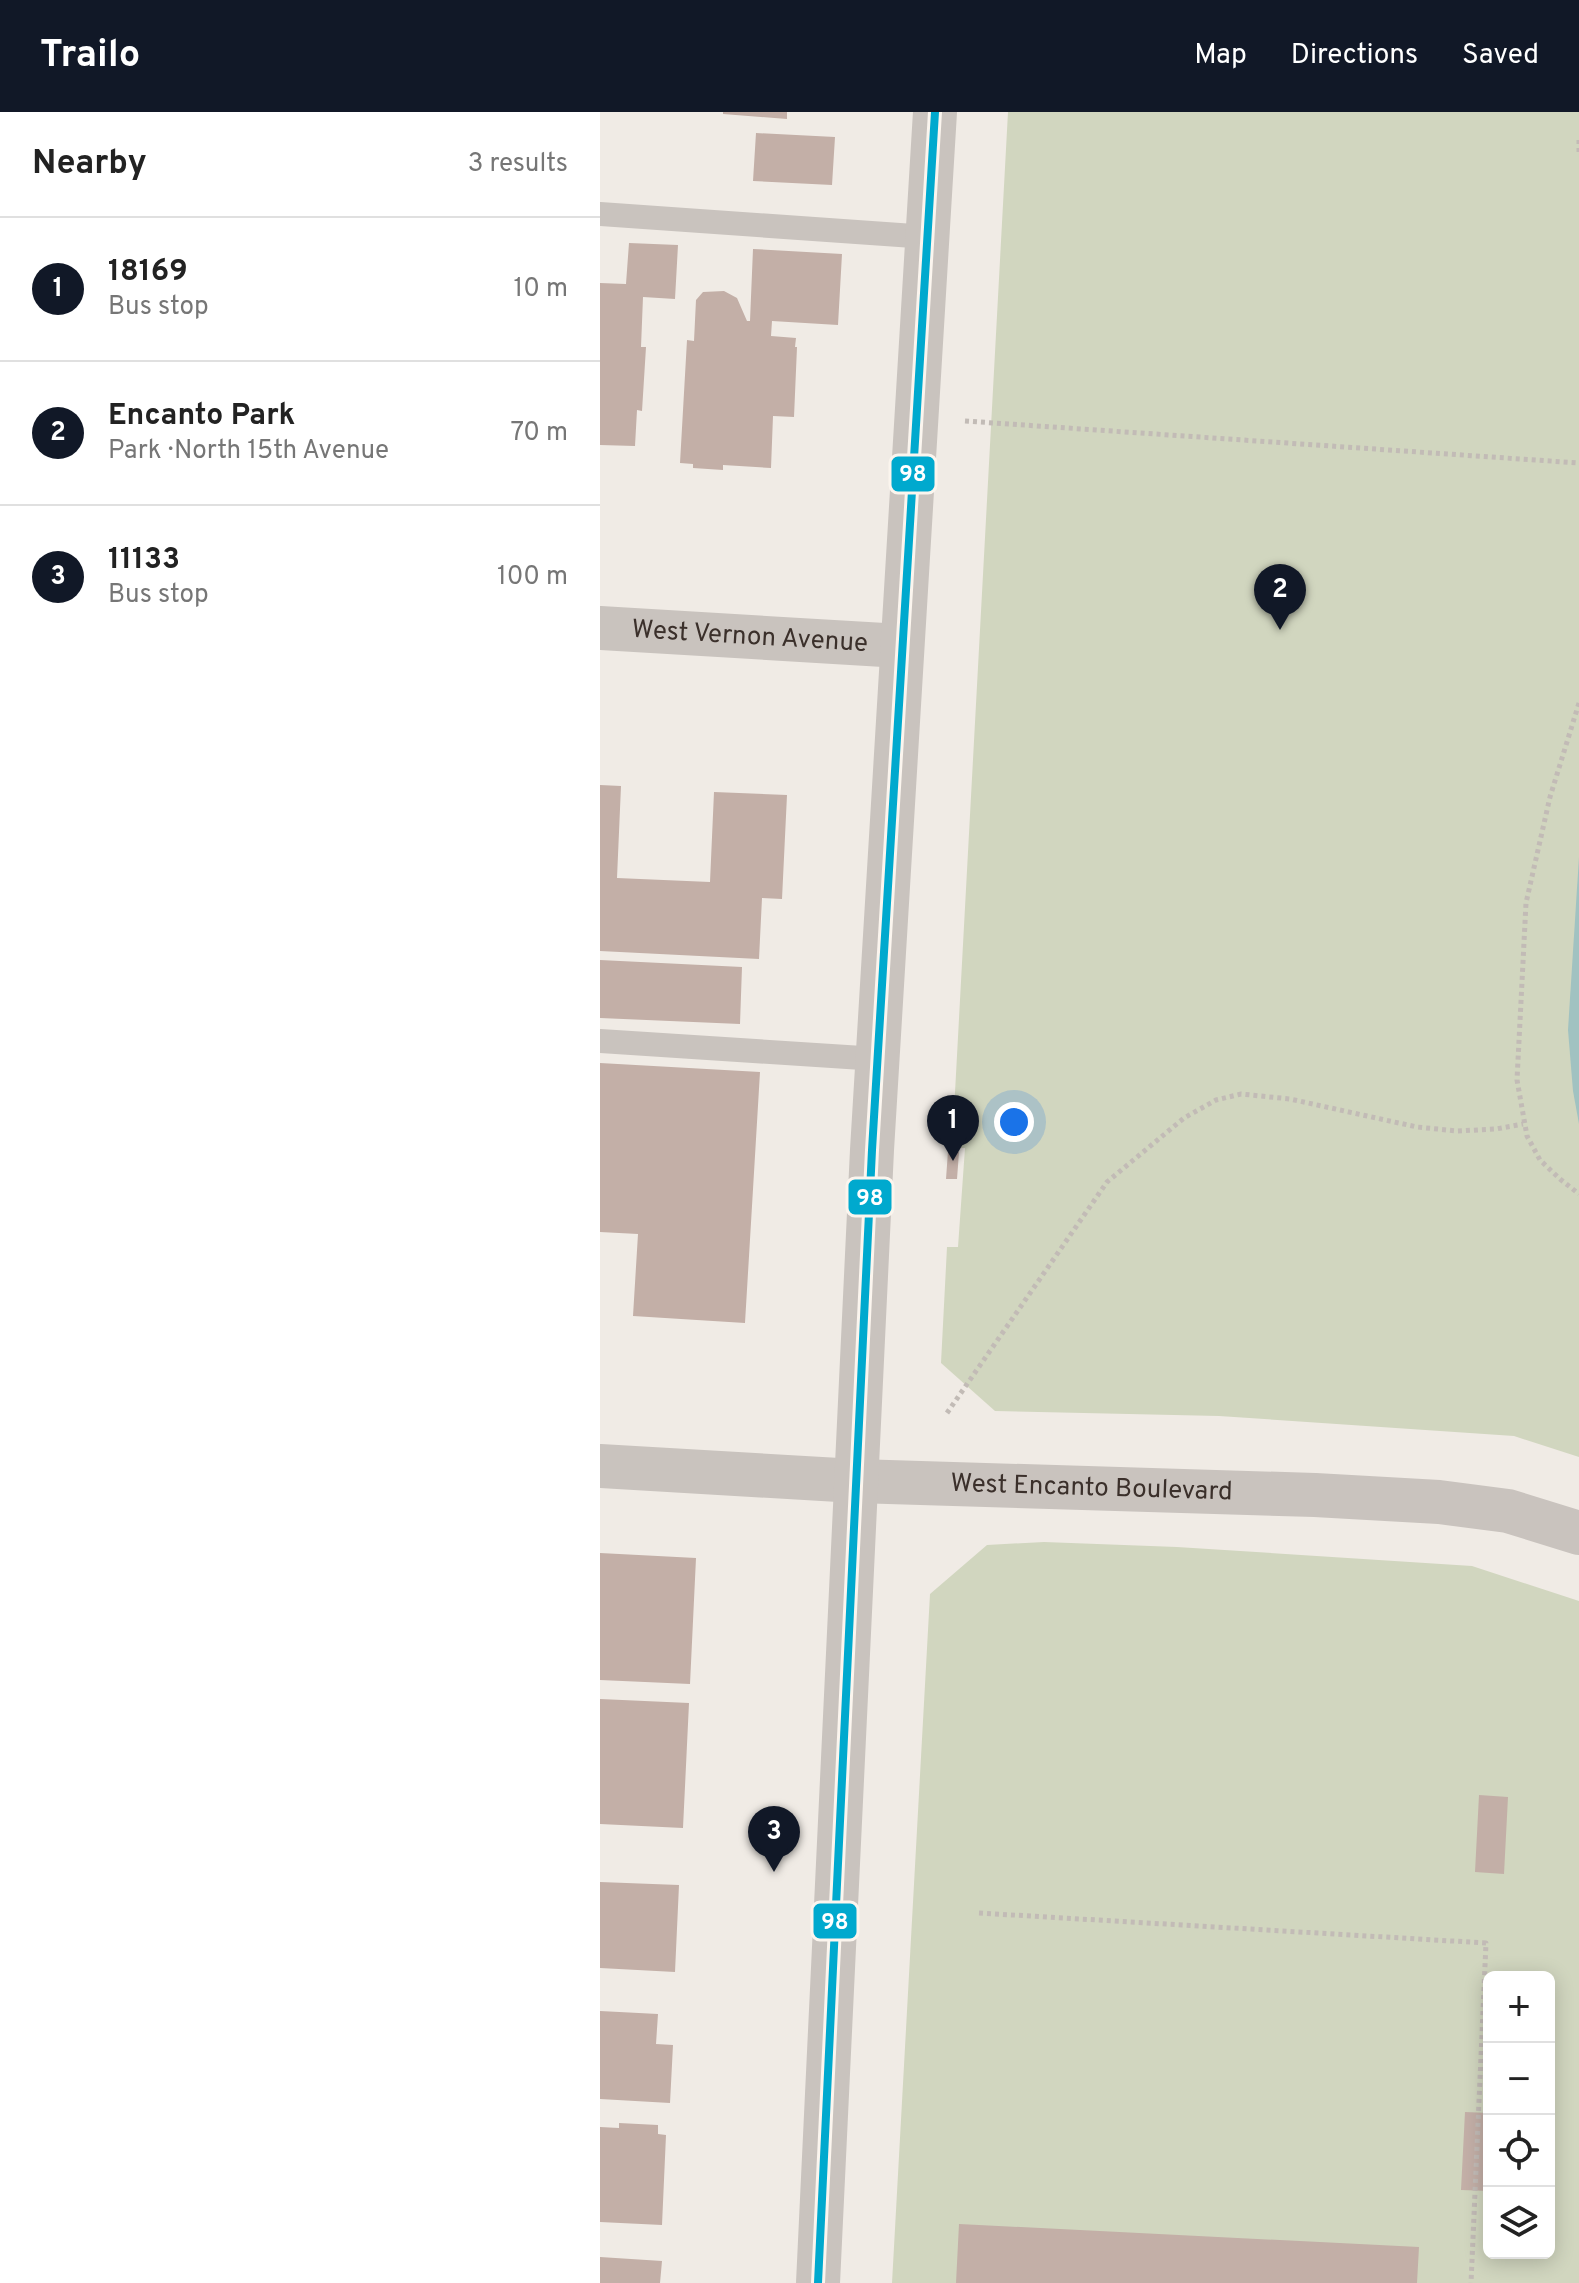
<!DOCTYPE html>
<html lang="en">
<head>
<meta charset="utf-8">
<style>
	:root { --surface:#fff; --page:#f2f2f2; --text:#222; --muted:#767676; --line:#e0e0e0; --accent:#111827 }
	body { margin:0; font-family:Overpass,sans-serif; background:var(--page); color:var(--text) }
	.controls { position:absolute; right:24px; bottom:24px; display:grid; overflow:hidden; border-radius:12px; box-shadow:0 4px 20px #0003 }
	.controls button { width:72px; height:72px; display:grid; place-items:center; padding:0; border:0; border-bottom:2px solid var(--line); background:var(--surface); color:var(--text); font:40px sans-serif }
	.you { position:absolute; left:414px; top:1010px; width:28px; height:28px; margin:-20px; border:6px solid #fff; border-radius:50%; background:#1a73e8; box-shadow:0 0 0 12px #1a73e833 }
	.badge { display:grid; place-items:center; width:52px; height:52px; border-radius:50%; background:var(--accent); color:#fff; font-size:26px; font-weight:700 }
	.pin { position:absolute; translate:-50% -66px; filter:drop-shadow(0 2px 4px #0008) }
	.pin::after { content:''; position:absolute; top:42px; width:28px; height:24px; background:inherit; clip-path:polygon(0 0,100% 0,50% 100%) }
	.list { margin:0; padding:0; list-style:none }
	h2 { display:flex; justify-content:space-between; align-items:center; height:104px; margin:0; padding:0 32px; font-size:34px }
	h2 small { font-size:26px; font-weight:400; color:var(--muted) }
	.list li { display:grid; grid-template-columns:52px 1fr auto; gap:24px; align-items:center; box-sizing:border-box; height:144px; padding:0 32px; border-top:2px solid var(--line) }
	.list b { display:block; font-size:30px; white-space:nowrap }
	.list p { margin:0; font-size:26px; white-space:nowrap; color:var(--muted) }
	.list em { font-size:26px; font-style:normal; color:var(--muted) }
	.icon { flex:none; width:44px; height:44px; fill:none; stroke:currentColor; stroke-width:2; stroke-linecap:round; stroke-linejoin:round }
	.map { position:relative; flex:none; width:979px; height:2171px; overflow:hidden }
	header { display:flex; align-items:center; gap:48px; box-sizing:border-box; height:112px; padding:0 40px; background:var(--accent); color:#fff }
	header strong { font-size:38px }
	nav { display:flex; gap:44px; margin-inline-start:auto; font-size:28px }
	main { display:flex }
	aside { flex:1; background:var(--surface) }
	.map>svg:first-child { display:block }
	.green { fill:#d1d6bf; fill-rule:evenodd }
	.water { fill:#a1c2c1 }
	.building { fill:#c3afa7 }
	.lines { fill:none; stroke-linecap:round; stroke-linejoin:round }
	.path { stroke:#c2bbb6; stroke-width:5; stroke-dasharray:4 4; stroke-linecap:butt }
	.service { stroke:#c9c3be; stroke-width:24 }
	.minor { stroke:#c9c3be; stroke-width:44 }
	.tertiary { stroke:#c9c3be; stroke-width:44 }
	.bus-1-casing { stroke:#fbf5ee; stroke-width:14 }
	.bus-1 { stroke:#00a9ce; stroke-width:8 }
	.labels { text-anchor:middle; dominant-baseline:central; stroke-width:8; stroke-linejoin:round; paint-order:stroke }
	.street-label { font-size:26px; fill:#3b302b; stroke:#fbf5ee }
	.line-badge { stroke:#fbf5ee; stroke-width:3 }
	.badge-label { font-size:22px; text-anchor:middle; font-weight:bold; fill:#fff }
</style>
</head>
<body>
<header>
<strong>Trailo</strong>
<nav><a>Map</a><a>Directions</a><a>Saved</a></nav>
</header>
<main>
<aside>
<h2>Nearby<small>3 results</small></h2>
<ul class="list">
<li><span class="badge">1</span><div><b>18169</b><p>Bus stop</p></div><em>10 m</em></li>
<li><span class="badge">2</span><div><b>Encanto Park</b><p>Park · North 15th Avenue</p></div><em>70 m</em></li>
<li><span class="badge">3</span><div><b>11133</b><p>Bus stop</p></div><em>100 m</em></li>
</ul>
</aside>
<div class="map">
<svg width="979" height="2171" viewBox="0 0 979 2171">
	<rect width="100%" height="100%" fill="#f0ebe5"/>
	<path class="green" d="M408 0H979V1345L914 1324 619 1304 395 1299 341 1251 347 1135H358L365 1036H352Z
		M444 1430 577 1435 872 1454 979 1489V2171H292L330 1482 387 1433ZM889 1865H949V2141H889Z"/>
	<path class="water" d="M979 745V1012L973 979 968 918Z"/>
	<path class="building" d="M123 0H187V7L123 2Z
		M156 21 235 25 232 73 153 69Z
		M29 131 78 133 75 187 43 185 41 235H46L42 299 37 298 35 334 0 333V171L26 172Z
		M153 137 242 142 238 213 172 209 171 224 196 226 195 235H197L194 305 173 304 171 356 123 353V358L93 356V352L80 351 87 228 94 229 96 188 103 180 124 179 137 186 147 209H150Z
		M0 673 21 674 17 766 110 770 114 680 187 683 182 787 162 786 159 847 0 839Z
		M0 848 142 855 140 912 0 906Z
		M0 951 160 960 145 1211 33 1204 38 1122 0 1120Z
		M348 1039 359 1040 357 1067H346Z
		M0 1441 96 1446 90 1572 0 1568Z
		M0 1587 89 1591 83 1716 0 1712Z
		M879 1683 908 1685 904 1762 875 1760Z
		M0 1770 79 1773 75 1860 0 1856Z
		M0 1899 58 1902 56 1932 73 1933 70 1991 0 1987Z
		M865 2000 889 2001V2079L861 2078Z
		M19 2011 58 2013V2022L66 2023 62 2113 0 2110V2015L19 2016Z
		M359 2112 819 2135 817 2171H356Z
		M0 2145 62 2149 60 2171H0Z"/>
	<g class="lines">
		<path class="path" d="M979 28V41
			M365 309 979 351
			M979 591 950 685 926 791 917 968 927 1024 940 1048 960 1067 979 1082
			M347 1301 507 1070 584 1006 616 988 641 982 690 987 817 1015 857 1019 896 1017 923 1012
			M379 1801 886 1831 871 2171"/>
		<path class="service" d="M0 102 328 125
			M0 929 278 947"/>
		<path class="minor" id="s1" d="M0 516 301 534"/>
		<g class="tertiary">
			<path id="s2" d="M0 1354 256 1369 715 1383 839 1390 908 1399 979 1421"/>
			<path d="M218 2171 272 1038 335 0"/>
		</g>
		<g class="bus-1-casing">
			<path id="bus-1" d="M218 2171 272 1038 335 0"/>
		</g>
		<use href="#bus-1" class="bus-1"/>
	</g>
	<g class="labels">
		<g class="street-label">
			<text stroke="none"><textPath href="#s1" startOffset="150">West Vernon Avenue</textPath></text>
			<text stroke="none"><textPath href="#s2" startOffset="492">West Encanto Boulevard</textPath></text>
		</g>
	</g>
	<g class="line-badge">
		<rect x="290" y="343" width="46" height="38" rx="8" fill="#00a9ce"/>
		<rect x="247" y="1066" width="46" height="38" rx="8" fill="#00a9ce"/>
		<rect x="212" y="1790" width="46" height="38" rx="8" fill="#00a9ce"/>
	</g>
	<g class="badge-label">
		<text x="313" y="369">98</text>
		<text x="270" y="1093">98</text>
		<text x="235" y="1817">98</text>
	</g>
</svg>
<div class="controls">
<button>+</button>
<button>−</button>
<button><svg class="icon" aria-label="locate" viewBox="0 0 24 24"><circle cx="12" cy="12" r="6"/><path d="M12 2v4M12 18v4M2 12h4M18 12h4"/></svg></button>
<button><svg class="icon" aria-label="layers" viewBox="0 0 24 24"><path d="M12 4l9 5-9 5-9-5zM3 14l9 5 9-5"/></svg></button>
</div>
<div class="you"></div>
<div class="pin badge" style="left:353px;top:1049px">1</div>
<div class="pin badge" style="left:680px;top:518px">2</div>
<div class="pin badge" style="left:174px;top:1760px">3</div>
</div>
</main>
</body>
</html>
